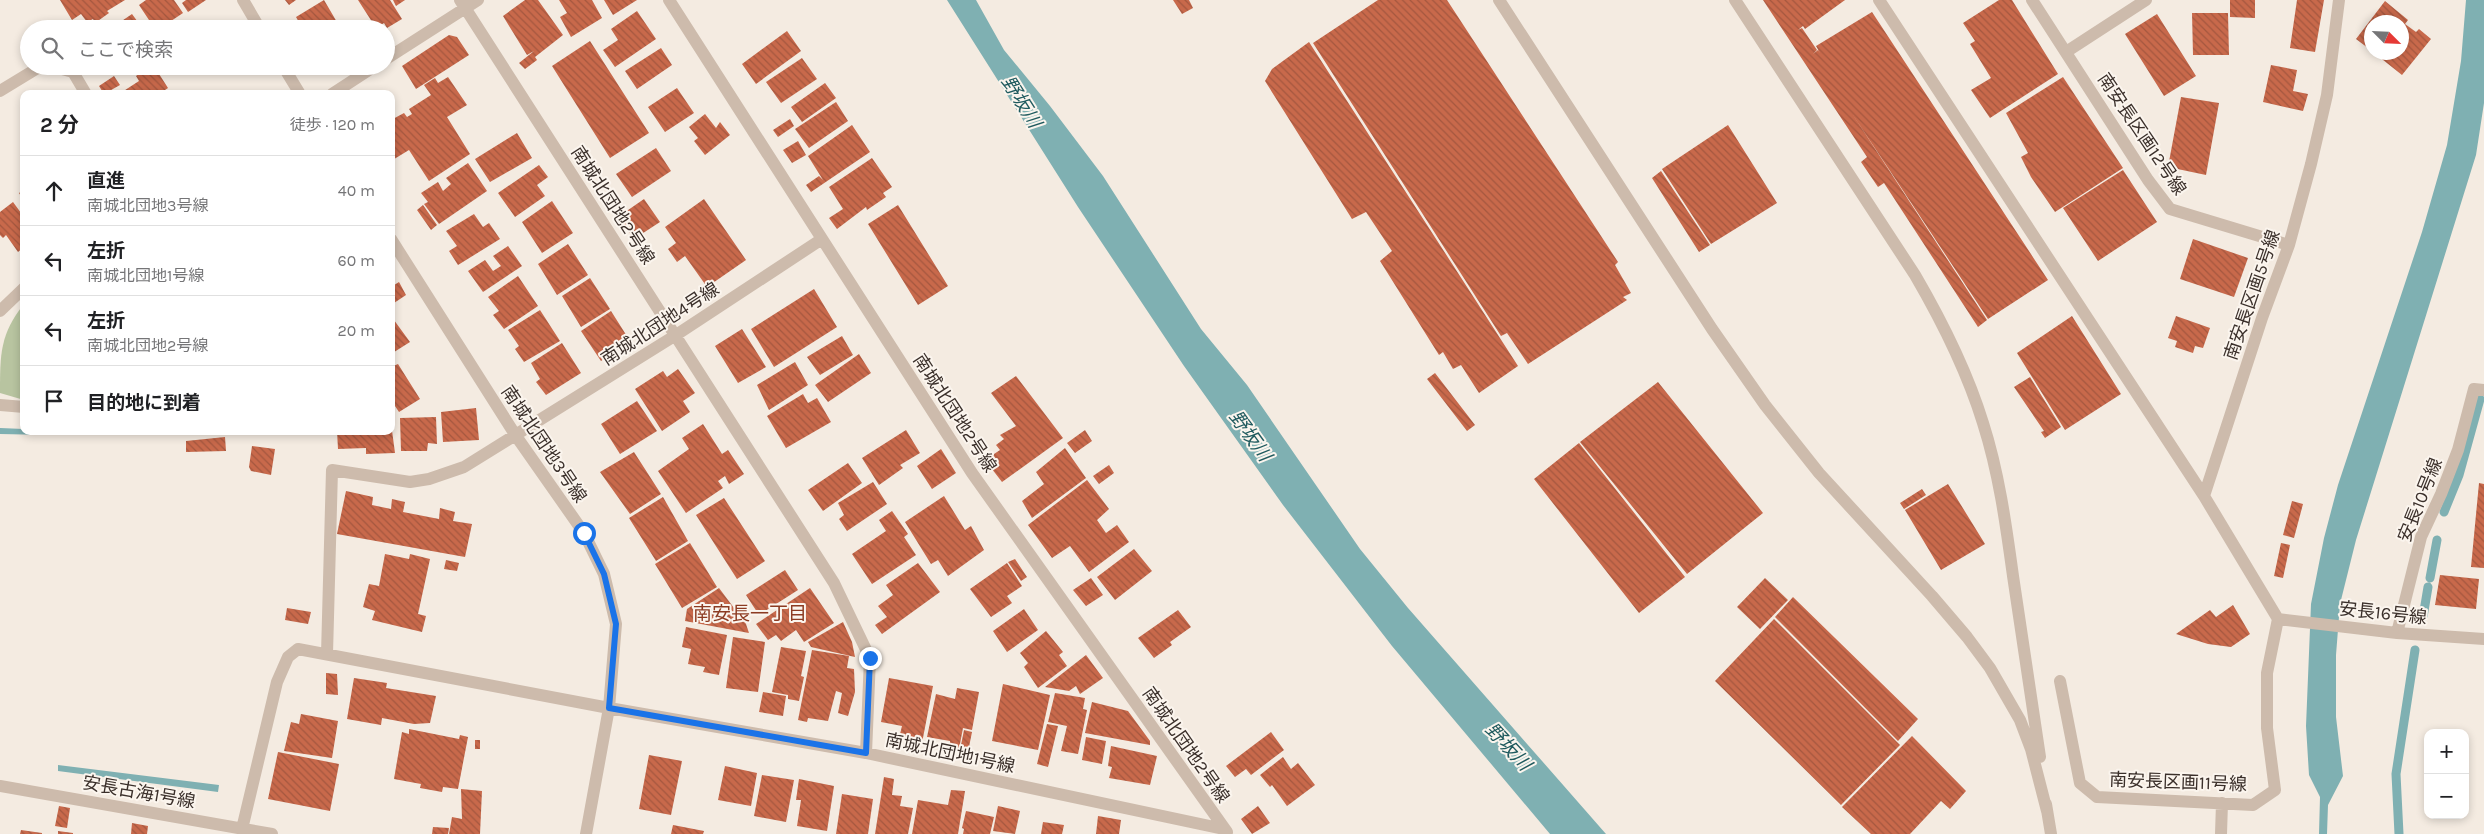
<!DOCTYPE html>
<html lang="ja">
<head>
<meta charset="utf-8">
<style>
	:root { --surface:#fff; --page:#f2f2f2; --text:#202124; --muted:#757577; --line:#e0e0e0 }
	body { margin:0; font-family:Karla,"Noto Sans JP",sans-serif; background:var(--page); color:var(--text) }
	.controls { position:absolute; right:15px; bottom:15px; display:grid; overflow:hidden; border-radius:10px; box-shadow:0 2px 8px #0003 }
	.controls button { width:45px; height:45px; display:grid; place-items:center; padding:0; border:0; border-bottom:1px solid var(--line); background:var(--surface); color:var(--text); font:25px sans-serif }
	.compass { position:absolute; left:2364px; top:15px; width:45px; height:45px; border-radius:50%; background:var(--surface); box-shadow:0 2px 8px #0003; rotate:114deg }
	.stop { position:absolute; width:15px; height:15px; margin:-11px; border:4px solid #1a73e8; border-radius:50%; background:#fff }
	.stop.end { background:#1a73e8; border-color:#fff; box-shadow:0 1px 5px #0008 }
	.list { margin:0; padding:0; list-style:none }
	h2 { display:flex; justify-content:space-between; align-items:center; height:65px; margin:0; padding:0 20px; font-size:21px }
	h2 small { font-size:16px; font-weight:400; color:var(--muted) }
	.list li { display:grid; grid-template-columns:32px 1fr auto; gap:15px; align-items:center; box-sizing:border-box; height:70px; padding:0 20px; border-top:1px solid var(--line) }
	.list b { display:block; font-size:19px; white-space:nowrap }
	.list p { margin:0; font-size:16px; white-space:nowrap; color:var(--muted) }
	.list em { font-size:16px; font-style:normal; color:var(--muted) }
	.icon { flex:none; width:28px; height:28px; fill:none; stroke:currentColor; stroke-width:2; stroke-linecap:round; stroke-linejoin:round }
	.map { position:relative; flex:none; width:2484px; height:834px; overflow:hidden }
	.search { position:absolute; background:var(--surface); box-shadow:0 2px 8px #0003; left:20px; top:20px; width:375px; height:55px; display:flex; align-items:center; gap:12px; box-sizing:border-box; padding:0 18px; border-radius:28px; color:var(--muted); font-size:19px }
	.panel { position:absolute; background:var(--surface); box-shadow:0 2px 8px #0003; left:20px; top:90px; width:375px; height:345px; border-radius:10px }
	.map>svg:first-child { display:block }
	.park { fill:#b8c4a0 }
	.water { fill:#7fb0b2 }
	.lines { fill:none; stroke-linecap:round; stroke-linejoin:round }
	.stream { stroke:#7fb0b2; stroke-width:9 }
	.building { fill:url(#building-back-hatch) }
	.minor { stroke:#cdbbac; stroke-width:12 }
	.route { stroke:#1a73e8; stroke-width:6 }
	.labels { text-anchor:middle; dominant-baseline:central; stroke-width:4; stroke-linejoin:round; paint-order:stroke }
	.street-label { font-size:18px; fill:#3b302b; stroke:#fbf5ee }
	.water-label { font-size:19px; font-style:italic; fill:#1f5a5e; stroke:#fbf5ee }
	.neighbourhood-label { font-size:19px; fill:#8c3b22; stroke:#fbf5ee }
</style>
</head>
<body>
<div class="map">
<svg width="2484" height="834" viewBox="0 0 2484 834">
	<defs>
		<pattern id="building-back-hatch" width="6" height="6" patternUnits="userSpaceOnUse" patternTransform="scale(1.25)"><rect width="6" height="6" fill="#c8694b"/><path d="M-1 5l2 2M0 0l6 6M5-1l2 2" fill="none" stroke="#a4573f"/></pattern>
	</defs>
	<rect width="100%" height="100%" fill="#f4ebe1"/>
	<path class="park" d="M24 304V400L0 393C0 354 0 334 24 304Z"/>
	<path class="water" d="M947 0H976L1004 50 1050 106 1103 176 1201 329 1247 385 1360 549 1408 608 1606 834H1550L1392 646 1283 505 1184 366 1078 207Z
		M2466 0H2484V103L2476 155 2356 540 2340 604 2336 655V717L2343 776 2328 805 2327 834H2319L2320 797 2309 775 2306 726 2311 604 2324 538 2338 485 2422 232 2447 145 2461 61Z
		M0 428 24 429V431H85L48 435 0 434Z
		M58 765 219 785 218 792 58 771Z"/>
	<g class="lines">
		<path class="stream" d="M2444 512 2459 475 2480 399
			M2430 578 2437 540
			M2423 617 2428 587
			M2399 834 2396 774 2415 650"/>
	</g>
	<path class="building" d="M60 0H125L107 11 109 13 95 23 93 19 87 22 81 14 72 20Z
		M146 0H174L183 13 159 29H155L139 5Z
		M186 0H206L188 12 182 3Z
		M285 0H296L289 5Z
		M324 0 341 29H303L296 17Z
		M358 0H390L402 19 387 28 384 23 376 28Z
		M393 0H405L396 6Z
		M525 0H538L563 35 535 57 537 60 525 69 519 63 534 51 527 55 503 16Z
		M559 0H592L602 18 571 37 560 17 567 13Z
		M604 0H637L613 15Z
		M1173 0H1189L1193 8 1182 14Z
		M1378 0H1447L1618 262 1615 265 1631 293 1623 297 1627 300 1528 364 1507 333 1501 336 1313 43Z
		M1763 0H1845L1805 29 1803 26 1798 30 1802 28 1817 50 1813 54 1818 50 1820 53 1816 46 1872 12 2048 280 1988 319 1851 112 1987 320 1978 327 1884 183 1878 187 1861 162 1867 157Z
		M1999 0H2012L2058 74 1990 118 1971 90 1991 78 1970 44 1975 41 1963 23Z
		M2230 0H2255V18L2230 17Z
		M2297 0H2324L2315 52 2290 48Z
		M2385 1 2408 20 2405 24 2416 32 2419 29 2431 39 2402 75 2373 52H2402V22H2372V51L2356 39Z
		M637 11 656 39 615 67 603 50 618 40 611 29Z
		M2192 13H2228L2229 55H2193Z
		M132 14 143 29H110Z
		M2157 14 2196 76 2164 96 2125 34Z
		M787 31 801 51 756 84 742 64Z
		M449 35 457 37 469 55 416 89 402 66Z
		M590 41 649 133 610 158 552 66Z
		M1309 42 1518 366 1479 393 1461 365 1453 369 1443 352 1439 355 1380 261 1392 251 1366 212 1352 219 1265 81 1272 69Z
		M661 48 672 65 637 89 625 71Z
		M802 58 817 79 781 103 766 82Z
		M2271 65 2297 70 2293 91 2308 94 2303 111 2263 102Z
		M149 66H154L168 88 159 94H119L139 81 136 76Z
		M114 76 120 85 104 94 99 86Z
		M448 77 467 105 447 117 470 154 429 181 409 150 391 161V120L404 113 407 117 412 114 409 109 431 95 424 85 435 78 438 83Z
		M2063 77 2123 168 2055 212 2031 177 2021 157 2028 153 2006 113Z
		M825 83 836 98 802 122 791 107Z
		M677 88 694 113 665 132 648 107Z
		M2181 97 2219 103 2206 175 2168 167Z
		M836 102 848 121 809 148 795 129Z
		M705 114 716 128 720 122 730 135 705 155 694 141 698 138 689 127Z
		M790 119 794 126 778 137 773 130Z
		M852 125 870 152 811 192 806 185 819 176 823 180 808 156Z
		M1728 125 1777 203 1711 244 1662 169Z
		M517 133 532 158 490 182 475 159Z
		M798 141 806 155 792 163 783 150Z
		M656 148 671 171 632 197 616 174Z
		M872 158 892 187 883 193 886 197 867 210 866 207 837 229 829 218 843 209 829 187Z
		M468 163 487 191 439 224 424 204 428 202 421 193 438 182 443 191 451 184 446 178Z
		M539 165 548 177 537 185 545 196 515 217 498 193Z
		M2123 170 2157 222 2098 261 2063 208Z
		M1661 171 1710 245 1699 252 1652 178Z
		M24 190V201L19 193Z
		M644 199 660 222 634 239 618 217Z
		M704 199 746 260 707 287 685 256 677 262 668 249 676 243 665 227Z
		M552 201 573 233 542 253 522 222Z
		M13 202 24 217V247L18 252 6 235 3 238 0 235V212Z
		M423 205 437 225 431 230 417 210Z
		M898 205 948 286 918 305 868 224Z
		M474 214 483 227 489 223 500 239 458 265 449 251 457 246 446 231Z
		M2193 239 2248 258 2234 297 2180 279Z
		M568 244 588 275 557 295 538 264Z
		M508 246 522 266 483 292 468 271 485 260 493 271 501 266 493 256Z
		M518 276 538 306 504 329 493 315 499 311 488 297Z
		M590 278 610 309 581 327 562 296Z
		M399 282 406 295 391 305V287Z
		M814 289 837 327 774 367 751 329Z
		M540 310 560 341 524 362 515 349 519 346 508 330Z
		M611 311 630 341 601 361 581 331Z
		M391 316 410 342 391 354Z
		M2072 316 2121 394 2065 430 2017 353Z
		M2176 316 2210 328 2203 348 2195 346 2193 353 2175 347 2177 341 2168 338Z
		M742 329 766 367 738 383 715 346Z
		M842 336 853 355 820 375 807 357Z
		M562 343 581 373 546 395 536 382 540 379 531 363Z
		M859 354 871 373 828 402 815 385Z
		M795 362 808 385 769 410 757 385Z
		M398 364 420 399 399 412 391 400V367Z
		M678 369 695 393 683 401 690 412 662 431 635 389 663 371 667 377Z
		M1435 373 1475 425 1467 431 1427 379Z
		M1016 376 1063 438 1002 482 985 460 1000 450 996 445 1004 439 1000 435 1016 426 991 393Z
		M2030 377 2061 427 2045 438 2041 432 2044 431 2014 387Z
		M1658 382 1763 513 1687 574 1580 442Z
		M803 394 808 403 817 398 831 422 786 448 767 416Z
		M637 401 657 431 620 454 601 424Z
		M476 408 479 440 443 442 441 412Z
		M436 417 437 444 428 443 427 451H401L400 418Z
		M391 423 395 453 366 454V448L338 449 337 431H391Z
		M703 424 722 454 728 450 744 474 729 484 725 476 718 481 723 488 686 513 658 471 689 449 682 438Z
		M906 430 920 453 900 465 903 468 879 485 862 458Z
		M1085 430 1092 441 1075 453 1067 443Z
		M225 437 226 451 186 452V441Z
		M1579 443 1685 577 1639 613 1534 479Z
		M252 446 275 449 271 475 251 471 249 467Z
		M1065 448 1086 478 1032 518 1022 501 1044 484 1036 472Z
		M941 449 956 473 932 489 917 466Z
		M634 452 661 494 630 514 600 472Z
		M848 463 862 483 823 511 808 490Z
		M1109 465 1114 473 1099 484 1093 476Z
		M1087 480 1109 509 1097 520 1106 533 1117 525 1129 542 1089 572 1070 546 1052 558 1028 525Z
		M873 482 887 504 847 531 839 519 844 515 838 503Z
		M2479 483 2484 484V568L2471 567Z
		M1948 484 1985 544 1941 570 1905 510Z
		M1922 489 1926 495 1904 509 1900 503Z
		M346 491 373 497 372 505 391 509 392 499 405 502 403 512 439 519 440 508 455 512 453 521 472 524 465 557 337 534Z
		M944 496 965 530 971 526 984 550 948 576 938 560 931 564 905 522Z
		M663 497 688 541 656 561 629 518Z
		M724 498 765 561 737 579 696 515Z
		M2292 501 2303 504 2294 538 2283 535Z
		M892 511 908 534 904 537 916 555 872 584 852 554 886 531 879 520Z
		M690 543 717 587 682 608 655 564Z
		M2281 543 2290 545 2283 578 2274 576Z
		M1134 549 1152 571 1115 600 1097 577Z
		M385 554 409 559 410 554 430 559 418 614 426 616 422 632 372 620 375 611 363 607 369 584 379 586Z
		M1015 559 1027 577 1021 581 1008 562Z
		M446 560 459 563 457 571 444 569Z
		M918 563 940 592 882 634 875 625 887 617 878 606 893 595 886 585Z
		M1007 563 1022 586 1007 596 1012 603 991 617 970 589Z
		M785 570 798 590 759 615 746 595Z
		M2440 575 2479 579 2476 609 2435 605Z
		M1091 578 1103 595 1086 606 1073 590Z
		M1765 578 1788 600 1760 629 1737 607Z
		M719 588 746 624 749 633 685 621 687 609Z
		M810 588 834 623 804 642 796 630 781 641 776 635 768 640 756 624Z
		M1793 597 1918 719 1898 741 1775 617Z
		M2233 605 2250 634 2231 647 2208 644 2176 634 2210 610 2216 617Z
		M287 608 311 612 308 624 285 620Z
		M1024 609 1038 630 1007 652 993 631Z
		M1178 610 1191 627 1170 642 1172 645 1154 658 1138 638Z
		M1774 619 1900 745 1841 805 1715 681Z
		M843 622 852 642 855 657 811 647 808 642Z
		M686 627 727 635 719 675 703 672 705 667 688 664 691 649 682 647Z
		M1046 631 1063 652 1059 655 1067 666 1038 688 1024 667 1028 663 1020 653Z
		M733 637 765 642 758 692 726 688Z
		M781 647 806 651 801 676 804 677 799 701 788 699V695L772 692Z
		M812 650 849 656 847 668 854 669 855 692 848 716 838 713 842 693 836 691 828 721 808 718 807 722 798 720Z
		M1086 655 1103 678 1080 694 1076 686 1069 691 1045 687Z
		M326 673 337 674 338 695 326 694Z
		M354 678 387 683 386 688 436 696 430 723 414 724 382 718 381 725 347 719Z
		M889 678 933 686 922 743 899 738 902 726 881 722Z
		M1003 684 1050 695 1038 750 992 741Z
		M957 688 979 692 972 730 963 728 959 749 950 747V741L927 737 936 694 955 699Z
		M763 692 786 696 783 716 759 712Z
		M1055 693 1085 698 1083 709 1087 710 1078 754 1061 751 1067 726 1048 722Z
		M1092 702 1128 711 1150 741V745L1085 733Z
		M301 714 338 721 332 758 284 751 291 722 299 724Z
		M1047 724 1058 726 1048 767 1037 764Z
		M409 729 459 739 460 735 468 737 458 789 443 787 442 792 420 788 421 784 394 779 402 732 409 734Z
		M964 730 972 732 968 752 960 750Z
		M1271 732 1284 750 1251 775 1246 769 1235 777 1226 766Z
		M1912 736 1966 791 1950 809 1941 801 1910 834H1871L1842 807Z
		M1086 737 1106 741 1102 764 1082 760Z
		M475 740H480V749H475Z
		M1111 746 1157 756 1150 785 1109 778 1112 767 1108 766Z
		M278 752 339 764 330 811 268 799Z
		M649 755 682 761 671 815 639 809Z
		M1283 757 1291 769 1298 763 1315 785 1287 806 1272 785 1270 787 1260 775Z
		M725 766 757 773 751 806 718 800Z
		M762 775 794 780 786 822 754 816Z
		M884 777 894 779 892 795 902 796 900 806 913 808 908 834H875Z
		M799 779 834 786 827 831 797 826 801 800H796Z
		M461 789 482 791 480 834H449L452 817 462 819Z
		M951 790 965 791 958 834H912L918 800 948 805Z
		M842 794 873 799 868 834H836Z
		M59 806 70 808 67 828 55 826Z
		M998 806 1020 811 1015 834 993 831Z
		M1258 806 1270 823 1252 834 1241 819Z
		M966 811 994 817 990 834H963L964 829 962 828Z
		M1098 816 1121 820 1119 834H1096Z
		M1043 822 1064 825 1062 834H1041Z
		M132 823 148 826 147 834H131Z
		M673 825 704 831 703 834H671Z
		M433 827 449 828 448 834H432Z
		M21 830 42 833V834H20Z
		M58 831 73 833V834H58Z"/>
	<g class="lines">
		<path class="minor" d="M243 0 260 29
			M460 0 834 583 870 658 866 753
			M669 0 972 473 1227 832
			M1499 0 1712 329 1765 405 1819 473 1932 596 1967 637 1990 668 2020 720 2031 749 2047 811
			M1735 0 1915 275C1943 323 1967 371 1983 423 1999 473 2006 525 2013 576 2022 637 2031 697 2040 757
			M1879 0 2204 496 2262 318 2289 245 2311 164 2327 95 2339 0
			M2032 0 2148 180 2170 209 2289 245
			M2066 52 2146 0
			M386 59 478 0
			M51 66 73 72 86 94
			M283 66 300 94
			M0 91 41 66
			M332 94 375 66
			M391 239 516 436 584 533 604 574 616 624 609 708 586 834
			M0 311 24 288
			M0 405 24 407
			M2278 619 2397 633 2484 639
			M2397 633 2421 537 2441 494 2458 450 2474 389 2484 390
			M327 654 332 470 410 482 429 479 464 467 676 335 822 239
			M2060 681 2080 783 2097 797 2253 805 2275 790 2267 728V673L2278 619 2204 496
			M0 786 272 834
			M2046 804 2051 834
			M242 829 277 682 288 657 298 649 609 708 866 753 1224 829
			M2221 834 2222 803"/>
	</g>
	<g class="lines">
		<path class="route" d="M584 533 604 574 616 624 609 708 866 753 870 658"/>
	</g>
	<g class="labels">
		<g class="street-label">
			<text transform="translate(2142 134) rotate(56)">南安長区画12号線</text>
			<text transform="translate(613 205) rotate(57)">南城北団地2号線</text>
			<text transform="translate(2252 295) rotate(-71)">南安長区画5号線</text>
			<text transform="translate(660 324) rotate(-33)">南城北団地4号線</text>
			<text transform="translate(955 413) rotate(57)">南城北団地2号線</text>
			<text transform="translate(544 444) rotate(56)">南城北団地3号線</text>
			<text transform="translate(2420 500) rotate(-68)">安長10号線</text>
			<text transform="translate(2383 613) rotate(6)">安長16号線</text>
			<text transform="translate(1186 745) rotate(55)">南城北団地2号線</text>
			<text transform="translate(950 753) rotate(12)">南城北団地1号線</text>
			<text transform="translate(2178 782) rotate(2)">南安長区画11号線</text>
			<text transform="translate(139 792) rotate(10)">安長古海1号線</text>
		</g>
		<g class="water-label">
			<text transform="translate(1021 102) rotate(58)">野坂川</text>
			<text transform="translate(1250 436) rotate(54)">野坂川</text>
			<text transform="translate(1508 747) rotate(47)">野坂川</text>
		</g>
		<g class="neighbourhood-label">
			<text x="750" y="614">南安長一丁目</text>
		</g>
	</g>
</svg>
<div class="controls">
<button>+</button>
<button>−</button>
</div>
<svg class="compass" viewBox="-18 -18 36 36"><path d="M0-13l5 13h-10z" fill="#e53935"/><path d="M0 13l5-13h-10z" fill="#757577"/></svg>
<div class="stop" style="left:584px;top:533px"></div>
<div class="stop end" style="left:870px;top:658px"></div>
<div class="search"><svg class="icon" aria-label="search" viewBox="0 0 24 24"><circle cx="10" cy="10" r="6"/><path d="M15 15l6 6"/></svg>ここで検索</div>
<section class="panel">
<h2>2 分<small>徒歩 · 120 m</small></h2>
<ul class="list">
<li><svg class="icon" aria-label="ahead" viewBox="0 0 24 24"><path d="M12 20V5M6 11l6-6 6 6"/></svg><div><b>直進</b><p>南城北団地3号線</p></div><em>40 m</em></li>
<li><svg class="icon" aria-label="left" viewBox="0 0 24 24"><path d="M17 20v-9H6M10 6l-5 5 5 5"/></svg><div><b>左折</b><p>南城北団地1号線</p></div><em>60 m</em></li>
<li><svg class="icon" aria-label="left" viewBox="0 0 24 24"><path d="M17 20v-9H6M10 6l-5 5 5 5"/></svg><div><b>左折</b><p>南城北団地2号線</p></div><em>20 m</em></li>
<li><svg class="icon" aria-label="arrive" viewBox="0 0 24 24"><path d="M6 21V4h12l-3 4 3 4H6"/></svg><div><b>目的地に到着</b></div></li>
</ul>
</section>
</div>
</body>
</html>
